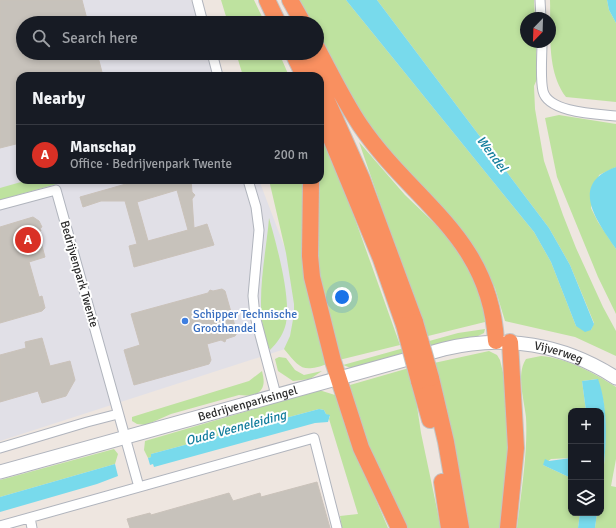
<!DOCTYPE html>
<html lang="en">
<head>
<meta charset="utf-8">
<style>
	:root { --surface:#171b24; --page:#242831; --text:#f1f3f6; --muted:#9ea1a6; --line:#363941; --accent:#d93025 }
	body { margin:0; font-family:Signika,sans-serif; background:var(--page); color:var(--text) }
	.controls { position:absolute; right:12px; bottom:12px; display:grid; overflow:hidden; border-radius:8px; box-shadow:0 2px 6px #0003 }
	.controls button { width:36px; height:36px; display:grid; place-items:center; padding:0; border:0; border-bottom:1px solid var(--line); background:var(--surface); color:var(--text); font:20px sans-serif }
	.compass { position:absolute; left:520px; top:12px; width:36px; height:36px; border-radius:50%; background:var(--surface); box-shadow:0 2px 6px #0003; rotate:203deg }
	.you { position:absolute; left:342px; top:297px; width:14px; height:14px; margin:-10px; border:3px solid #fff; border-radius:50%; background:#1a73e8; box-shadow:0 0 0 6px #1a73e833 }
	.badge { display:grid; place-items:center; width:26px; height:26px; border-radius:50%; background:var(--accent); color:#fff; font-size:13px; font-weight:700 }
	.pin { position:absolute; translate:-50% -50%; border:2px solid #fff; box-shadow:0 1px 4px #0006 }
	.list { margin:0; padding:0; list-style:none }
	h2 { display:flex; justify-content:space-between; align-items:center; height:52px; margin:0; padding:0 16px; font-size:17px }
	h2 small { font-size:13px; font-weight:400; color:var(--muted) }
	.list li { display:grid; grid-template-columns:26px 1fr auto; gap:12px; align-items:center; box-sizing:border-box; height:60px; padding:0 16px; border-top:1px solid var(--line) }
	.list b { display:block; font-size:15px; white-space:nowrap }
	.list p { margin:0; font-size:13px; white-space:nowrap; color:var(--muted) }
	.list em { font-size:13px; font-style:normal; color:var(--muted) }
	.icon { flex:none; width:22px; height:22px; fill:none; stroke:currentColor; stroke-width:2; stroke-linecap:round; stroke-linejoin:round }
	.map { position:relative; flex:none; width:616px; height:528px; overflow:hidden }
	.search { position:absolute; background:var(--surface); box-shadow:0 2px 6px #0003; left:16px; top:16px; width:308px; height:44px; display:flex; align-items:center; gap:10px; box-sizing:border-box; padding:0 14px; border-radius:22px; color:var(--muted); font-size:15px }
	.panel { position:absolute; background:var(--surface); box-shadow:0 2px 6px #0003; left:16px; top:72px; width:308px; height:112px; border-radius:12px }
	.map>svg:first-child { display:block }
	.industrial { fill:#e1e0e7 }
	.green { fill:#bee29f }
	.water { fill:#78daec }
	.building { fill:#c7c2bb; stroke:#cac2ba; fill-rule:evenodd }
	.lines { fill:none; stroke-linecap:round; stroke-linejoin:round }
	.street-casing { stroke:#b0b4bd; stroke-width:11 }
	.secondary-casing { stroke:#b0b4bd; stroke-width:15 }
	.highway-casing { stroke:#c4c4c4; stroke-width:18 }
	.street { stroke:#fff; stroke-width:9 }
	.secondary { stroke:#fff; stroke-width:13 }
	.highway { stroke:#f99060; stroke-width:16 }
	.highway-bridge-casing { stroke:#c4c4c4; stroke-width:18; stroke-linecap:butt }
	.highway-bridge { stroke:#f99060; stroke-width:16 }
	.shop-dot { fill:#3f7fe0; stroke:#fff; stroke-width:1.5 }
	.labels { text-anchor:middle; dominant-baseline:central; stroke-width:4; stroke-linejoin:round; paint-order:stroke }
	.street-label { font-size:12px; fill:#2d2d2d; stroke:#fff }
	.shop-label { font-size:12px; fill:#366cbe; stroke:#fff; text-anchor:start }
	.water-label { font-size:13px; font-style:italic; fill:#127d9c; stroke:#fff }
</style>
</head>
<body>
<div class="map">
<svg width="616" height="528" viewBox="0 0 616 528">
	<rect width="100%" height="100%" fill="#eee6e0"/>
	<path class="industrial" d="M0 0H191L200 23H23V53H211L220 76H20V180H259L319 338 0 441Z"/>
	<path class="green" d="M221 0H254L265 23H228Z
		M290 0H346L534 232 551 262 576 326 591 330 594 323 570 265 549 228 377 0H534L535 18H526V42H536L537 79 534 86 535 109 544 161 563 215 576 248 603 307 616 331V356L575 337 505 321 495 288 480 259 462 231 398 168 317 47V23H303Z
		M550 0H607L609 10 616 23V102L566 97C546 71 551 31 550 0Z
		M236 53H279L289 76H243Z
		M559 115 616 124V167L599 175 591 208 598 222 616 249V314L598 277 557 177 545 118Z
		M320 121 400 345 339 360 315 275V180H320Z
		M359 142 405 195 451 239 482 293 485 322 428 336 423 327Z
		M28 180H66L67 181 0 200V188Z
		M269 180H308L327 364C302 373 300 368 284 349L290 336 294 314V304L286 253Z
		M269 218C276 243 293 302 285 327 282 336 277 343 270 350 252 313 266 257 269 218Z
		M485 329 484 333 478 336 445 342 351 368 343 365 458 333Z
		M489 351 497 355 500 360 506 385 510 420 502 528H464L434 363Z
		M541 356C567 358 594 373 616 387V459L611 486 616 487V528H595L597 513H601C601 470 614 421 597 379L582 381 586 411H571V458L551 459 543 465 571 478V513H580L578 528H517C521 492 528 453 526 417 524 399 516 374 526 359Z
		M279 357 286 358 295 370 304 375 322 371 310 379 293 381 278 371 275 359Z
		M409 368 414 386 421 433 441 528H407L368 446 349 392 350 385Z
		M262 371C265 383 265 390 253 396L239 395 171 414 146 425 137 424 132 421V417L148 412 249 381Z
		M319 390 335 395 341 401 362 467 388 528H342L340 516 358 514 329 419 330 416 326 414 324 410 319 409 151 454V457L148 458 144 450 145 441Z
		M114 449 118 454 115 464 0 497V480Z"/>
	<path class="water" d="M346 0H377L549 228 570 265 594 324 591 330 585 332 576 326 551 262 534 232Z
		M607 0H616V23L609 10Z
		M616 167V249C597 221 568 184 616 167Z
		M598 379C610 412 606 453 601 487V411H586L582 381Z
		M319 409 324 410 326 414 330 415 328 422 315 423 154 467 153 464 150 465 148 458 151 457V454Z
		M571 458V478L543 465 545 459 549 461Z
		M115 464 118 476 97 484 0 512V497Z
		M580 513H597L595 528H578Z"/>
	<path class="building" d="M0 0H82L88 23H23V53H97L103 76H20V143L0 148Z
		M140 180H191L192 192 195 195 192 199 194 228 207 224 214 245 134 267 129 246 137 244 125 201H101L83 207 80 197ZM177 190 188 230 148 241 137 202Z
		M33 217 39 221 42 227 40 228 41 231H38L45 257 29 262 39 297 42 296 45 308 42 311 0 323V227Z
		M222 289 225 291 237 333 235 336 226 339 225 342 221 340 207 344 211 360 209 364 134 385 124 350 140 345 131 314 208 293 210 290 213 291Z
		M42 338 50 366 70 361 75 380 66 396 42 403 38 391 0 402V355L26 348 25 342Z
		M317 482 330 528H130L127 519 150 513 151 515 229 493 233 501 260 493 261 497Z"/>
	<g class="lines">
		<g class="street-casing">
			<path id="street" d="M197 0 203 23
				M540 0 541 18
				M542 42C542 57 540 78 543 91 548 113 598 114 616 116
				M212 53 218 76
				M248 180 256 207 259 230 253 296 255 316 276 395
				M0 205 56 190 139 487
				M0 448 87 422 118 414
				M30 518 32 528
				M0 526 314 438 337 528"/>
		</g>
		<g class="secondary-casing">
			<g id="secondary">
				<path id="s1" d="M0 472 444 349C504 334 564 344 616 378"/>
			</g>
		</g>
		<g class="highway-casing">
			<path id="highway" d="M267 0 278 23
				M290 0 303 23
				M317 48C331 74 344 101 360 125 413 203 490 236 496 341
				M293 53 304 76
				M305 53 316 76
				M320 85 362 179 415 322
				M320 112 381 259 404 325
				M311 180 310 256 312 277 333 361 361 448 399 528
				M431 378 446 442 461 528
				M419 381 430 420
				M442 482 449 528
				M508 528 516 448 510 342"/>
		</g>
		<use href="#street" class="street"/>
		<use href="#secondary" class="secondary"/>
		<use href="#highway" class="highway"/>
		<g class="highway-bridge-casing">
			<path id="highway-bridge" d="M415 322 431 378
				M404 325 419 381"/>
		</g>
		<use href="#highway-bridge" class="highway-bridge"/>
	</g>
	<circle class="shop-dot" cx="185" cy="321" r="4"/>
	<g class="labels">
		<g class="street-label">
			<text transform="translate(79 274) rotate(74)">Bedrijvenpark Twente</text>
			<text stroke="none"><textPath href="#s1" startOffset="577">Vijverweg</textPath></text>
			<text stroke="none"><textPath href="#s1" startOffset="257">Bedrijvenparksingel</textPath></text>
		</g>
		<g class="shop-label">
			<text x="193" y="314">Schipper Technische<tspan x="193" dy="14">Groothandel</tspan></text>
		</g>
		<g class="water-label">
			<text transform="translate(492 154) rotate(53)">Wendel</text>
			<text transform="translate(236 428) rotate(-15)">Oude Veeneleiding</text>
		</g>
	</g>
</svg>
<div class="controls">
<button>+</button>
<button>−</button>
<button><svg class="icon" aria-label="layers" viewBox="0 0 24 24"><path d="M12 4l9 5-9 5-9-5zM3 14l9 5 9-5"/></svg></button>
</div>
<svg class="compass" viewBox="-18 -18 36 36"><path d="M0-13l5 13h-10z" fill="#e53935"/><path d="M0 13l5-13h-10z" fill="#9ea1a6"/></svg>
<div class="you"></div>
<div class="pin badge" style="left:28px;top:240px">A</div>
<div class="search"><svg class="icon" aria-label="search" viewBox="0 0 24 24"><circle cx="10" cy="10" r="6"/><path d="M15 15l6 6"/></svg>Search here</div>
<section class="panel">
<h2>Nearby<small></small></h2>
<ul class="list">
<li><span class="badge">A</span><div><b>Manschap</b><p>Office · Bedrijvenpark Twente</p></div><em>200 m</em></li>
</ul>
</section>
</div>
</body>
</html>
